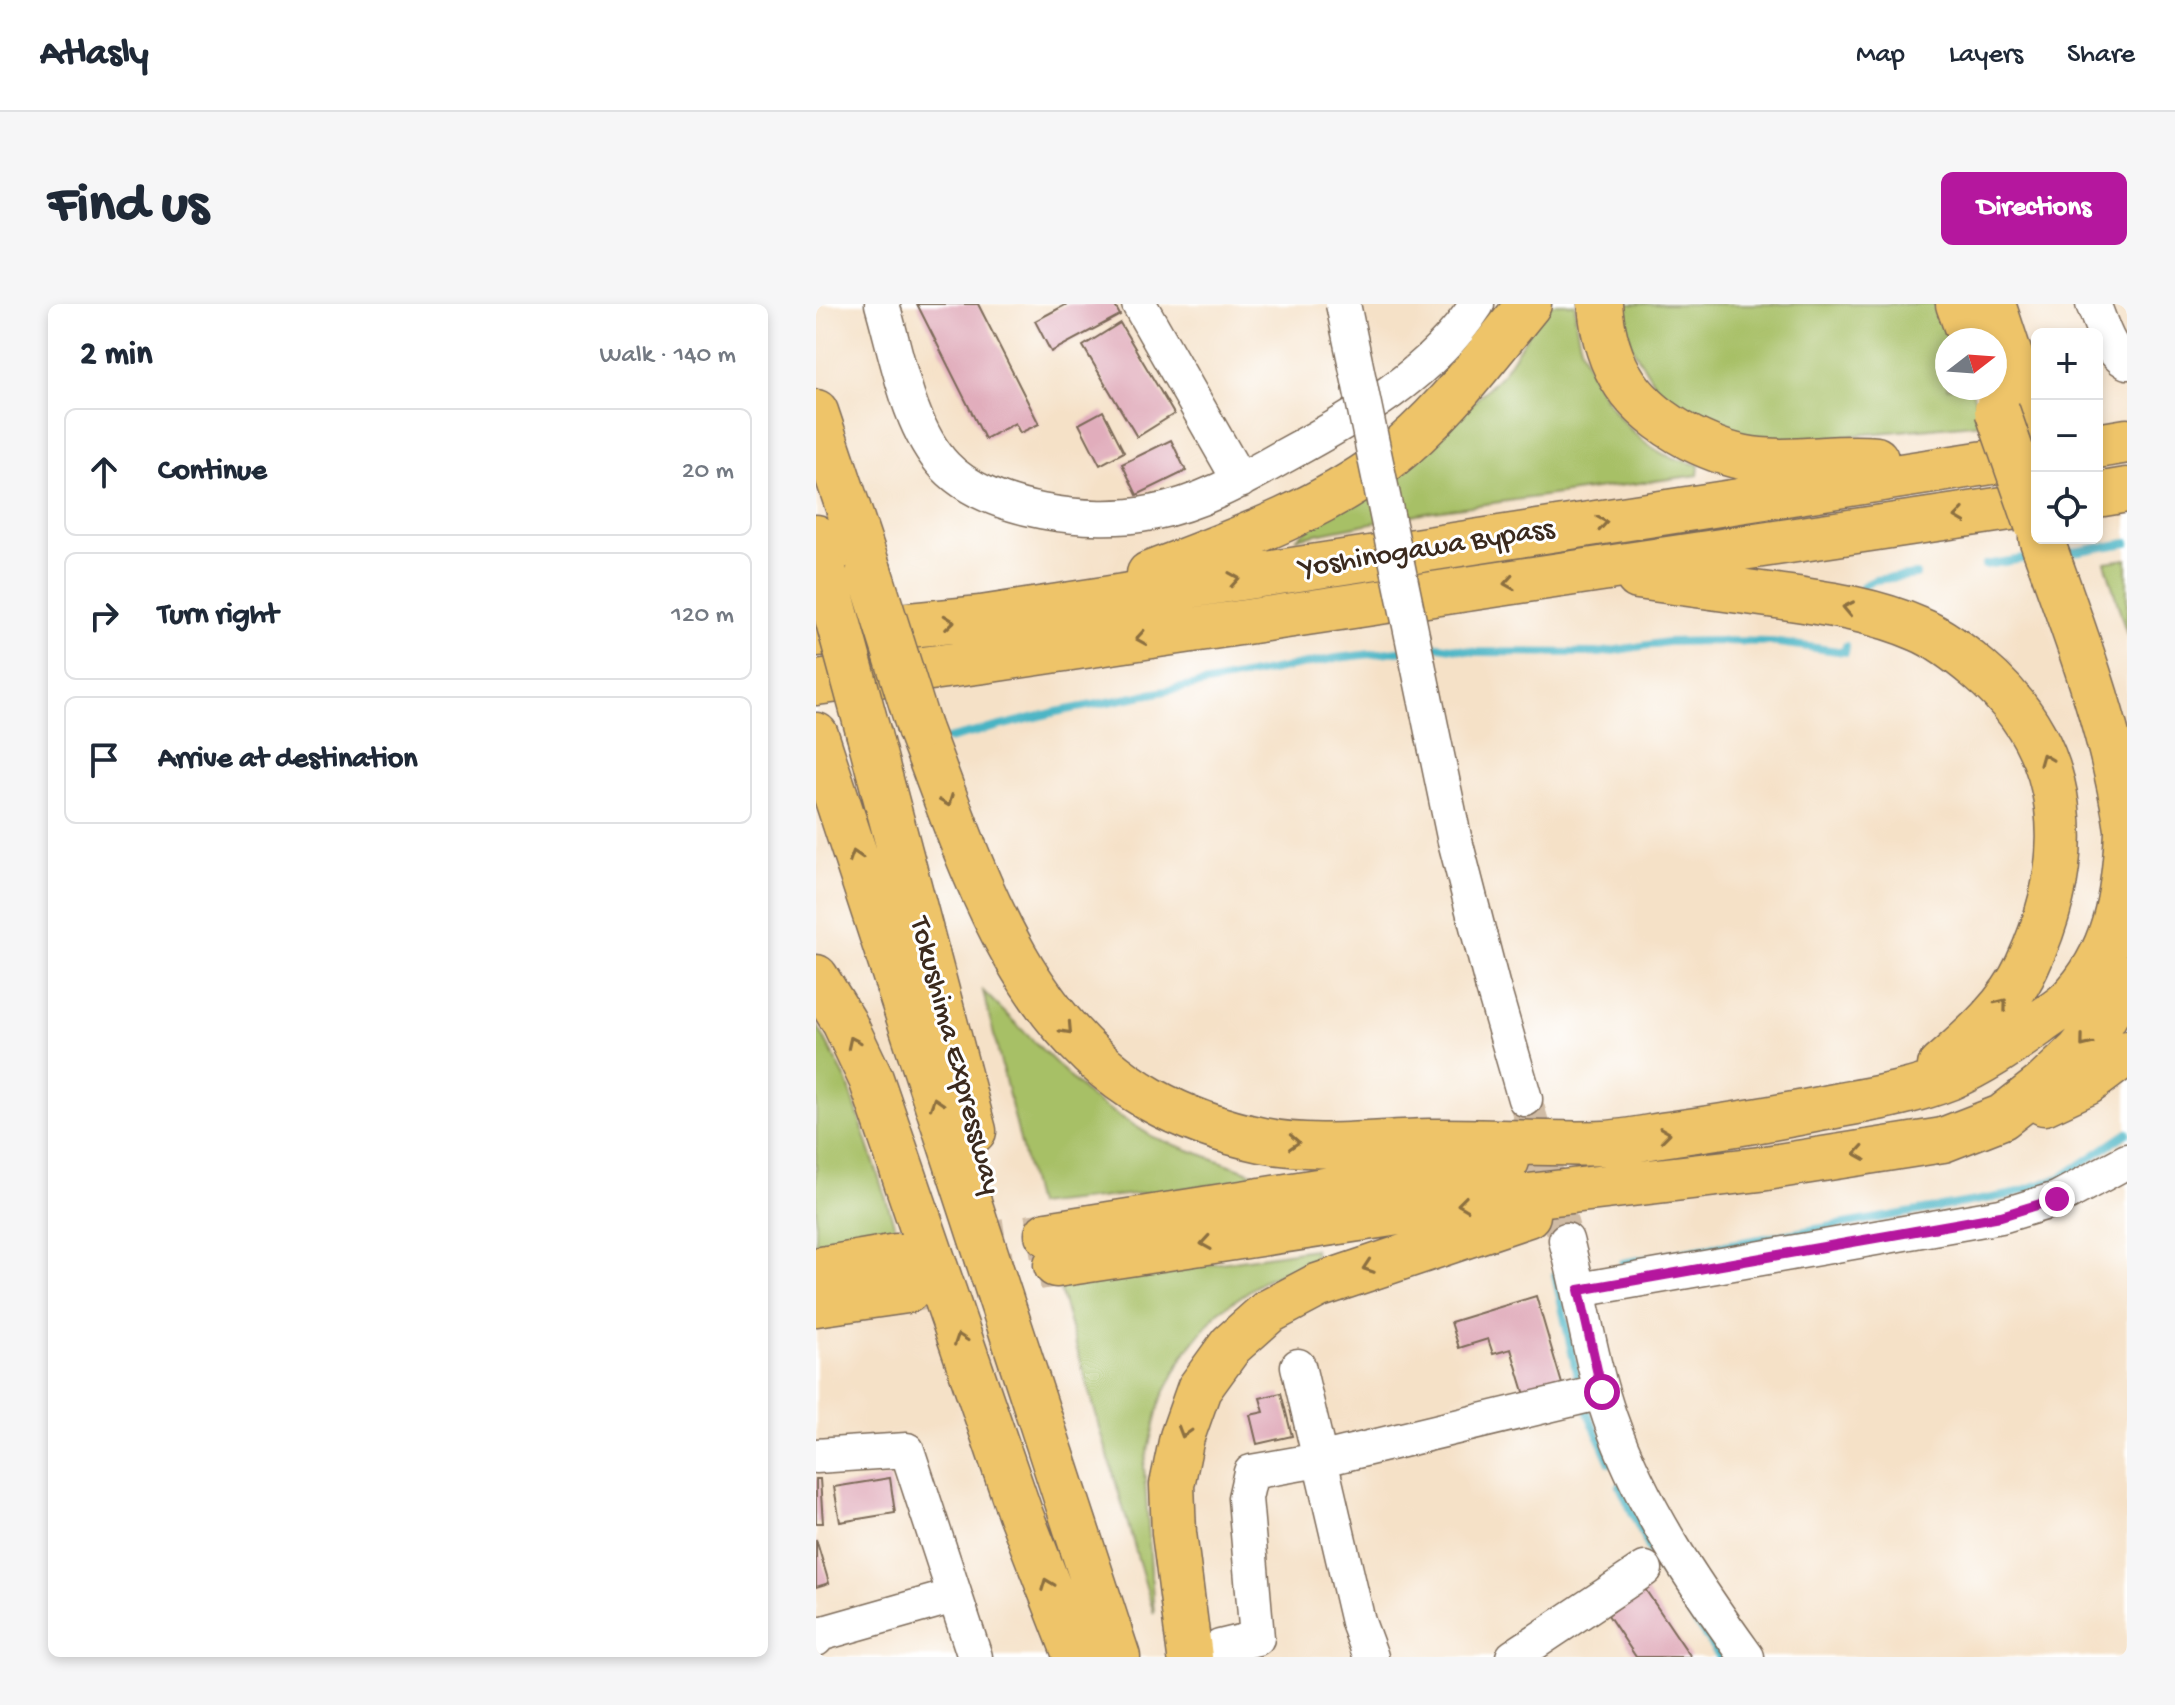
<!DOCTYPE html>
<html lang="en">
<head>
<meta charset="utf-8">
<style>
	:root { --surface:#fff; --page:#f6f6f7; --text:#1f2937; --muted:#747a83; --line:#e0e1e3; --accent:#b5179e }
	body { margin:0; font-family:"Gochi Hand",sans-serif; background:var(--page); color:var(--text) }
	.controls { position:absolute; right:24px; top:24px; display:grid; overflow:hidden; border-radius:12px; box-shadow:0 4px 12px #0003 }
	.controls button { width:72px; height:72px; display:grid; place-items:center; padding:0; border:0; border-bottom:2px solid var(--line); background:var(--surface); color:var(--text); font:40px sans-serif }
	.compass { position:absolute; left:1119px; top:24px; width:72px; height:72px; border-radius:50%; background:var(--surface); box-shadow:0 4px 12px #0003; rotate:73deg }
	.stop { position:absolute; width:24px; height:24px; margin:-18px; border:6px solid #b5179e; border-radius:50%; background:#fff }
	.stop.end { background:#b5179e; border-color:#fff; box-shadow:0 2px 8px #0008 }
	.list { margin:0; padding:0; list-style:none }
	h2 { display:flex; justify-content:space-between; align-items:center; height:104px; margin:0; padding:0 32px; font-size:34px }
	h2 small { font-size:26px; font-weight:400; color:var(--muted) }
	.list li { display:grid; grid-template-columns:52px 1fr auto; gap:24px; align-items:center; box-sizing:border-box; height:128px; margin:0 16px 16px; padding:0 16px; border:2px solid var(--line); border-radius:12px }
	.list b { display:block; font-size:30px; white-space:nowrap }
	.list em { font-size:26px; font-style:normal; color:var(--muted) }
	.icon { flex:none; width:44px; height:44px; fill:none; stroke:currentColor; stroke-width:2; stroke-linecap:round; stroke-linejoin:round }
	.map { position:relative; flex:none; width:1311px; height:1353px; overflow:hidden; border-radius:12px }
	header { display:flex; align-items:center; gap:48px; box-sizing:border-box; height:112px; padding:0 40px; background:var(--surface); border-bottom:2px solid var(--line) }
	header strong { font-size:38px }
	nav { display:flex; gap:44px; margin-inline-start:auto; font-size:28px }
	.intro { display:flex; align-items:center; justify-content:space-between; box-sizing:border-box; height:192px; padding:0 48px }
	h1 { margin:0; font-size:56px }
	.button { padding:20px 36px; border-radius:12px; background:var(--accent); color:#fff; font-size:28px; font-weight:700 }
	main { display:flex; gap:48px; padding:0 48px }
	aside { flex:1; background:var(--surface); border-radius:12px; box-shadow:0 4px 12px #0003 }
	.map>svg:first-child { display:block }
	.green { fill:#a7c066; stroke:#717542; stroke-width:2 }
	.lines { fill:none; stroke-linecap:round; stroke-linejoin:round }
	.stream { stroke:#48b4c4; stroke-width:8 }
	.building { fill:#e1adbc }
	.minor-tunnel { stroke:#d0bca5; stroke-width:34; stroke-dasharray:34 17; stroke-linecap:butt }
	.highway-tunnel { stroke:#d0bca5; stroke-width:44; stroke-dasharray:44 22; stroke-linecap:butt }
	.minor-casing { stroke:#7c6a59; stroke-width:37 }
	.highway-casing { stroke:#7c6a59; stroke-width:47 }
	.minor { stroke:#fff; stroke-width:34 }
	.highway { stroke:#eec469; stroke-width:44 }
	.minor-bridge-casing { stroke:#7c6a59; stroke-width:37; stroke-linecap:butt }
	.highway-bridge-casing { stroke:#7c6a59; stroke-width:47; stroke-linecap:butt }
	.minor-bridge { stroke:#fff; stroke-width:34 }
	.highway-bridge { stroke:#eec469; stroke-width:44 }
	.oneway { stroke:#8c6f40 }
	.route { stroke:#b5179e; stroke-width:10 }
	.labels { text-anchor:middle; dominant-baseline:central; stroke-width:6; stroke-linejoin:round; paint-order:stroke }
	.street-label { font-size:30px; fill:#3b2a1e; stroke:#fff }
</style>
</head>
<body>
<header>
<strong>Atlasly</strong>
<nav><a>Map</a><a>Layers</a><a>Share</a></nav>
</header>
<div class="intro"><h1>Find us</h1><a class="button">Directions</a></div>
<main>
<aside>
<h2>2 min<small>Walk · 140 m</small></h2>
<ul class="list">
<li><svg class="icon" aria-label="ahead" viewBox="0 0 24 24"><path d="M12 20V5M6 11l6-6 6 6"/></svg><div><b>Continue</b></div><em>20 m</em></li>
<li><svg class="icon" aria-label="right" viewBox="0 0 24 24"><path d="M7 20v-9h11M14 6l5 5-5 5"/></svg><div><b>Turn right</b></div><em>120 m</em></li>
<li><svg class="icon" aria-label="arrive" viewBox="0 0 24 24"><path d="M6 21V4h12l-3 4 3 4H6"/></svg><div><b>Arrive at destination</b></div></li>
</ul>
</aside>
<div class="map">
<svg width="1311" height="1353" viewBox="0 0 1311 1353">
	<rect width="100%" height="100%" fill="#fff"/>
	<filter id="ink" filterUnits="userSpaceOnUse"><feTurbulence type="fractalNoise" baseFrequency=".0125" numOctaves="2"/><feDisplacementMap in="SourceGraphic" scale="16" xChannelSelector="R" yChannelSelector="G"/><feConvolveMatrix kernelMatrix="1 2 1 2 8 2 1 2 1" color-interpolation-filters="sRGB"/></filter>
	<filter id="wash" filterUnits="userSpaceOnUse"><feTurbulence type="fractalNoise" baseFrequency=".006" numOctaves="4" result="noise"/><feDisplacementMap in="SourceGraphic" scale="32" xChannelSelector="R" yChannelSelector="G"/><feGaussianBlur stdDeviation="1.8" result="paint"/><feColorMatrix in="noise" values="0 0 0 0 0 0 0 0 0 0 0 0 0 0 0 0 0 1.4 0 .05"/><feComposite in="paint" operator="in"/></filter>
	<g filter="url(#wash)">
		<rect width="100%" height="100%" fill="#f5e1c7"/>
		<path class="green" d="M732 0H759C758 56 798 123 847 150 858 155 871 158 883 161L882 171 611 208 480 234 639 116 686 70Z
			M805 0H1126L1138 36H1131V84H1155L1167 119 967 138 908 130 876 113 841 84 816 43Z
			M1311 255V331L1289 258Z
			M167 687 275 794 337 833 453 875 220 901Z
			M0 719 31 777 82 932 0 941Z
			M498 945 499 954 449 976 402 1008 368 1050 344 1097 328 1162 338 1310 243 983Z"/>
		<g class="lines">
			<path class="stream" d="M1245 250 1311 239
				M1169 261 1219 253
				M1047 282 1059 276 1100 271
				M608 344 624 342 660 348 783 349 851 338 902 337 955 338 1029 348 1030 342
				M132 435 240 408 521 354 590 346
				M807 959 1193 891 1246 873 1311 829
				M746 970 739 971 764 1085
				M769 1102 794 1159
				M804 1182 841 1262 904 1353"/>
		</g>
		<g id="blocks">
			<path class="building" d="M101 0H162L223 120 204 129 199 119 169 135Z
				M251 0H298L304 11 235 48 219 17Z
				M304 19 358 110 321 133 267 42Z
				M287 107 308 148 284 161 263 120Z
				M355 136 370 167 321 191 306 160Z
				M720 992 746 1080 709 1091 695 1045 677 1050 672 1035 643 1044 635 1018Z
				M465 1089 476 1132 441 1140 434 1111 448 1108 444 1094Z
				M74 1174 79 1209 24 1218 18 1183Z
				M0 1175H4L7 1219H0Z
				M0 1235 13 1279 0 1283Z
				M829 1285 875 1353H820L792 1311Z"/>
		</g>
	</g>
	<g filter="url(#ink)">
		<use href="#blocks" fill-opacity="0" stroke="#7c6a59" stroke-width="2"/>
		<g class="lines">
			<path class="minor-tunnel" d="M709 795 750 936"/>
			<path class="highway-tunnel" d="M81 952 231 930
				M91 987 240 961"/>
			<g class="minor-casing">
				<path id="minor" d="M66 0C81 51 92 123 129 162 172 208 276 221 335 209 383 200 426 176 468 152 540 113 615 71 661 0
					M323 0 424 177
					M1277 0C1286 20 1291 46 1311 58
					M677 684 709 795
					M750 936C766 995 774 1057 794 1114 825 1202 877 1278 931 1353
					M763 986 1185 912 1241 895 1311 857
					M482 1062 542 1318 555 1353
					M0 1152 91 1146 159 1353
					M0 1335 4 1330 138 1292
					M404 1343 441 1334 429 1194 435 1168 503 1156 786 1088
					M697 1353 829 1265"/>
			</g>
			<g class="highway-casing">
				<path id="highway" d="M784 0C789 65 817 104 874 134 896 145 920 154 944 156 983 160 1021 151 1060 155
					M1142 0 1155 36
					M1177 0 1221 133
					M0 108 53 266
					M1281 142 1311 137
					M1281 191 1311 186
					M0 233 9 269
					M1225 234C1259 329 1296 425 1311 525
					M333 270C413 239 500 209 569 157 625 114 668 55 713 0
					M822 273C868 279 914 286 960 292 1008 299 1057 305 1102 325 1124 334 1144 350 1162 365 1257 444 1261 555 1211 662 1193 702 1156 734 1124 762
					M0 330 165 314 1221 151
					M0 379 168 357 1221 200
					M103 424C154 557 201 719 334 795 368 814 408 828 446 836 500 847 558 838 613 837 671 836 730 841 788 839 812 838 836 832 859 829 910 822 959 814 1009 804 1050 796 1093 790 1133 774 1165 760 1193 741 1221 721 1231 713 1244 706 1253 697 1299 651 1308 589 1311 528
					M0 431 302 1353
					M53 431 158 827
					M0 673 28 718 55 775 204 1209 260 1353
					M1228 799 1271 779 1311 749
					M231 930 691 857
					M240 961 635 901 944 865 1127 836 1186 813 1227 781 1263 747 1287 716 1311 673
					M0 966 81 952
					M0 1000 91 987
					M374 1353 358 1229 356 1181 366 1133 383 1085 415 1041 452 1008 501 982 712 911"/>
			</g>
			<use href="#minor" class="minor"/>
			<use href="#highway" class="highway"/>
			<g class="minor-bridge-casing">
				<path id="minor-bridge" d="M527 0 638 533 677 684"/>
			</g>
			<g class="highway-bridge-casing">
				<path id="highway-bridge" d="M1181 106 1221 221
					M53 266 103 424
					M9 269 53 431"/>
			</g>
			<use href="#minor-bridge" class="minor-bridge"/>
			<use href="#highway-bridge" class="highway-bridge"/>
		</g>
		<defs><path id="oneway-chevron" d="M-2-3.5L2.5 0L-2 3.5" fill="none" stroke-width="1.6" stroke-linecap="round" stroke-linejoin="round" transform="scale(2)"/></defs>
		<g class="oneway">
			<use href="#oneway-chevron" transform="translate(1144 212) rotate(172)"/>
			<use href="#oneway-chevron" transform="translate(786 219) rotate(-9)"/>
			<use href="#oneway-chevron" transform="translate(418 275) rotate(-9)"/>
			<use href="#oneway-chevron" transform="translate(693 279) rotate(171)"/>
			<use href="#oneway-chevron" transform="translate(1032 304) rotate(-168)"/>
			<use href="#oneway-chevron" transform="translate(133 318) rotate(-6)"/>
			<use href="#oneway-chevron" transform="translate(325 334) rotate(171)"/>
			<use href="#oneway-chevron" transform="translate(1229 455) rotate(-112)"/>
			<use href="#oneway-chevron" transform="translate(131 497) rotate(69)"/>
			<use href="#oneway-chevron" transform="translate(39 552) rotate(-108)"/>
			<use href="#oneway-chevron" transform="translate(1186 700) rotate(-51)"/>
			<use href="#oneway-chevron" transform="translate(251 725) rotate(47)"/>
			<use href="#oneway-chevron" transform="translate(37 738) rotate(-115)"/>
			<use href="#oneway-chevron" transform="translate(1269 738) rotate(129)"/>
			<use href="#oneway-chevron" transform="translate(120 799) rotate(-108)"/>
			<use href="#oneway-chevron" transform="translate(849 830) rotate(-8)"/>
			<use href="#oneway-chevron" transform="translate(478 838) rotate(3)"/>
			<use href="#oneway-chevron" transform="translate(1044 849) rotate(171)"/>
			<use href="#oneway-chevron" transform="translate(647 900) rotate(173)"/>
			<use href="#oneway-chevron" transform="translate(390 939) rotate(171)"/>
			<use href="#oneway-chevron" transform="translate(552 963) rotate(161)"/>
			<use href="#oneway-chevron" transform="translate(144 1035) rotate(-109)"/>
			<use href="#oneway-chevron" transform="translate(368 1128) rotate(107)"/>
			<use href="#oneway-chevron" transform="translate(231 1280) rotate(-111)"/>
		</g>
	</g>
	<g class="lines" filter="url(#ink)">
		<path class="route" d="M786 1088 763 986 1185 912 1241 895"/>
	</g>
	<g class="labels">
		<g class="street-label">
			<text transform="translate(611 246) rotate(-9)">Yoshinogawa Bypass</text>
			<text transform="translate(138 752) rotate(75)">Tokushima Expressway</text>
		</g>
	</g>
</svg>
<div class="controls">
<button>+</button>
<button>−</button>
<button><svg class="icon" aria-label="locate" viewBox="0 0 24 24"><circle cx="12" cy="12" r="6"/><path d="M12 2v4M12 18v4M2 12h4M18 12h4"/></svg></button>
</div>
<svg class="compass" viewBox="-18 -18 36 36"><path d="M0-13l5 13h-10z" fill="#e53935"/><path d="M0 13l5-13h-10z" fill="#747a83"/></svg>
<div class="stop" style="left:786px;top:1088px"></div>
<div class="stop end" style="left:1241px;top:895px"></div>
</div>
</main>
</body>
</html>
